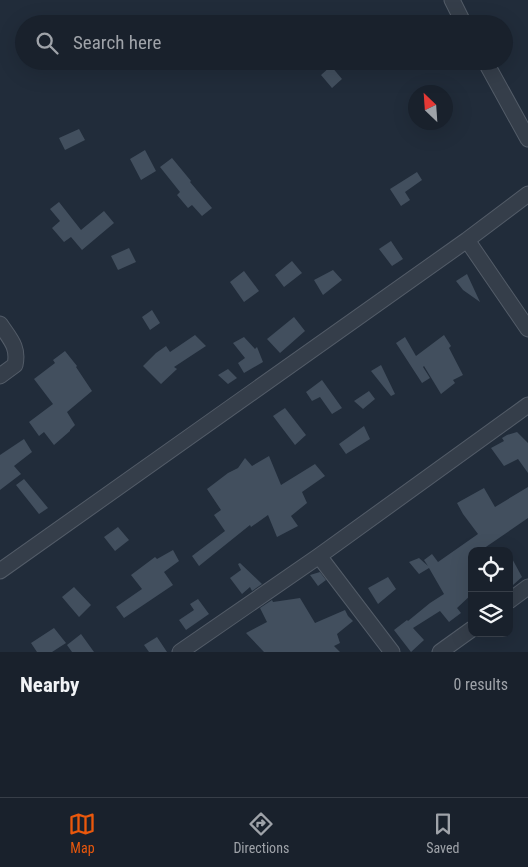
<!DOCTYPE html>
<html lang="en">
<head>
<meta charset="utf-8">
<style>
	:root { --surface:#19212c; --page:#222934; --text:#f1f3f6; --muted:#9fa3a9; --line:#373e48; --accent:#ea580c }
	body { margin:0; font-family:"Roboto Condensed",sans-serif; background:var(--page); color:var(--text) }
	.controls { position:absolute; right:15px; bottom:15px; display:grid; overflow:hidden; border-radius:10px; box-shadow:0 5px 20px #0002 }
	.controls button { width:45px; height:45px; display:grid; place-items:center; padding:0; border:0; border-bottom:1px solid var(--line); background:var(--surface); color:var(--text); font:25px sans-serif }
	.compass { position:absolute; left:408px; top:85px; width:45px; height:45px; border-radius:50%; background:var(--surface); box-shadow:0 5px 20px #0002; rotate:335deg }
	.list { margin:0; padding:0; list-style:none }
	h2 { display:flex; justify-content:space-between; align-items:center; height:65px; margin:0; padding:0 20px; font-size:21px }
	h2 small { font-size:16px; font-weight:400; color:var(--muted) }
	.icon { flex:none; width:28px; height:28px; fill:none; stroke:currentColor; stroke-width:2; stroke-linecap:round; stroke-linejoin:round }
	.map { position:relative; flex:none; width:528px; height:652px; overflow:hidden }
	.search { position:absolute; background:var(--surface); box-shadow:0 5px 20px #0002; left:15px; right:15px; top:15px; height:55px; display:flex; align-items:center; gap:12px; box-sizing:border-box; padding:0 18px; border-radius:28px; color:var(--muted); font-size:19px }
	.sheet { height:145px; background:var(--surface) }
	nav { display:flex; justify-content:space-around; align-items:center; box-sizing:border-box; height:70px; border-top:1px solid var(--line); background:var(--surface); font-size:14px; color:var(--muted) }
	nav a { display:grid; justify-items:center; gap:2px }
	nav .on { color:var(--accent) }
	.map>svg:first-child { display:block }
	.building { fill:#424f5e }
	.lines { fill:none; stroke-linecap:round; stroke-linejoin:round }
	.minor-casing { stroke:#535c68; stroke-width:17 }
	.minor { stroke:#353e4a; stroke-width:15 }
</style>
</head>
<body>
<div class="map">
<svg width="528" height="652" viewBox="0 0 528 652">
	<rect width="100%" height="100%" fill="#212c3a"/>
	<path class="building" d="M331 66 342 79 332 88 321 75Z
		M79 129 85 140 65 150 59 138Z
		M145 150 156 171 141 180 130 159Z
		M172 158 191 181 190 182 212 208 202 216 192 205 188 208 177 195 180 192 160 167Z
		M417 172 422 180 405 192 410 200 401 206 390 189Z
		M59 202 81 230 104 211 114 223 82 250 71 237 64 242 52 228 60 221 50 209Z
		M391 241 403 259 392 266 379 249Z
		M129 248 136 262 118 270 111 256Z
		M292 261 302 273 284 287 275 275Z
		M333 270 342 280 323 295 314 280Z
		M244 271 259 291 244 302 230 282Z
		M467 274 480 302 463 290 456 281Z
		M152 310 160 323 150 330 142 317Z
		M294 317 305 331 280 353 267 339Z
		M195 335 206 346 174 367 177 369 161 384 143 366 156 353 166 346 170 352Z
		M444 335 451 346 449 348 463 375 453 380 455 383 441 394 424 366 423 367 430 378 422 383 396 343 405 337 416 356Z
		M244 337 255 349 257 347 263 362 244 373 238 363 245 358 233 343Z
		M65 351 77 366 76 367 92 391 67 412 75 425 70 430V431L54 445 44 432 39 436 29 422 53 404 34 379 55 363 53 360Z
		M381 365 395 394 391 396 371 371Z
		M228 369 237 378 228 384 218 375Z
		M322 380 342 408 332 414 320 397 312 401 306 392Z
		M369 391 375 399 363 409 354 401Z
		M285 408 306 435 295 445 273 416Z
		M364 426 370 439 346 454 339 444Z
		M517 432 528 443V473L518 459 504 466 491 448 504 441 502 438 507 435Z
		M24 439 32 452 14 466 21 474 0 490V455Z
		M269 456 281 485 315 464 325 476 302 492 307 503 291 516 298 526 277 537 268 515 251 527 250 525 199 566 192 556 225 531 214 515 221 510 207 489 228 473 238 468 245 458 252 466Z
		M24 479 48 508 39 514 16 485Z
		M528 487V518L480 551H472V594L457 608 461 613 449 622 440 611 413 628 424 640 411 652 394 630 407 620 408 621 430 603 444 594 429 568 419 574 409 562 419 558 428 566 424 560 432 554 438 562 478 534 463 514 457 503 484 488 495 507Z
		M118 527 129 540 115 551 104 537Z
		M173 550 179 561 164 572 173 585 124 618 116 607 142 589 131 575 155 557 157 559Z
		M509 553 522 577 513 585 509 577Z
		M240 563 262 584 252 591 250 587 242 594 230 578 241 570 238 564Z
		M320 572 326 580 318 586 310 575Z
		M388 577 396 589 378 604 368 588Z
		M74 587 91 605 79 617 62 597Z
		M300 598 315 623 345 610 348 616 353 621 337 634 340 643 334 646 340 652H264L246 633 267 622 260 608 272 600 273 602Z
		M198 599 209 614 186 630 179 620 194 610 190 604Z
		M54 628 66 643 52 652H37L31 643Z
		M81 634 94 652H72L67 645Z
		M157 637 167 652H149L144 645Z"/>
	<g class="lines">
		<g class="minor-casing">
			<path id="minor" d="M452 0 464 24
				M485 61 528 139
				M467 240 528 329
				M0 324C10 339 19 347 15 365L0 376
				M319 556 392 652
				M0 571 467 240 528 194
				M509 601 528 587
				M180 652 319 556 528 405
				M440 652 472 629"/>
		</g>
		<use href="#minor" class="minor"/>
	</g>
</svg>
<div class="controls">
<button><svg class="icon" aria-label="locate" viewBox="0 0 24 24"><circle cx="12" cy="12" r="6"/><path d="M12 2v4M12 18v4M2 12h4M18 12h4"/></svg></button>
<button><svg class="icon" aria-label="layers" viewBox="0 0 24 24"><path d="M12 4l9 5-9 5-9-5zM3 14l9 5 9-5"/></svg></button>
</div>
<svg class="compass" viewBox="-18 -18 36 36"><path d="M0-13l5 13h-10z" fill="#e53935"/><path d="M0 13l5-13h-10z" fill="#9fa3a9"/></svg>
<div class="search"><svg class="icon" aria-label="search" viewBox="0 0 24 24"><circle cx="10" cy="10" r="6"/><path d="M15 15l6 6"/></svg>Search here</div>
</div>
<section class="sheet">
<h2>Nearby<small>0 results</small></h2>
<ul class="list">
</ul>
</section>
<nav>
<a class="on"><svg class="icon" aria-label="map" viewBox="0 0 24 24"><path d="M3 6l6-2 6 2 6-2v14l-6 2-6-2-6 2zM9 4v14M15 6v14"/></svg>Map</a>
<a><svg class="icon" aria-label="directions" viewBox="0 0 24 24"><path d="M12 3l9 9-9 9-9-9zM9 14v-3h6M13 9l2 2-2 2"/></svg>Directions</a>
<a><svg class="icon" aria-label="saved" viewBox="0 0 24 24"><path d="M7 4h10v16l-5-4-5 4z"/></svg>Saved</a>
</nav>
</body>
</html>
